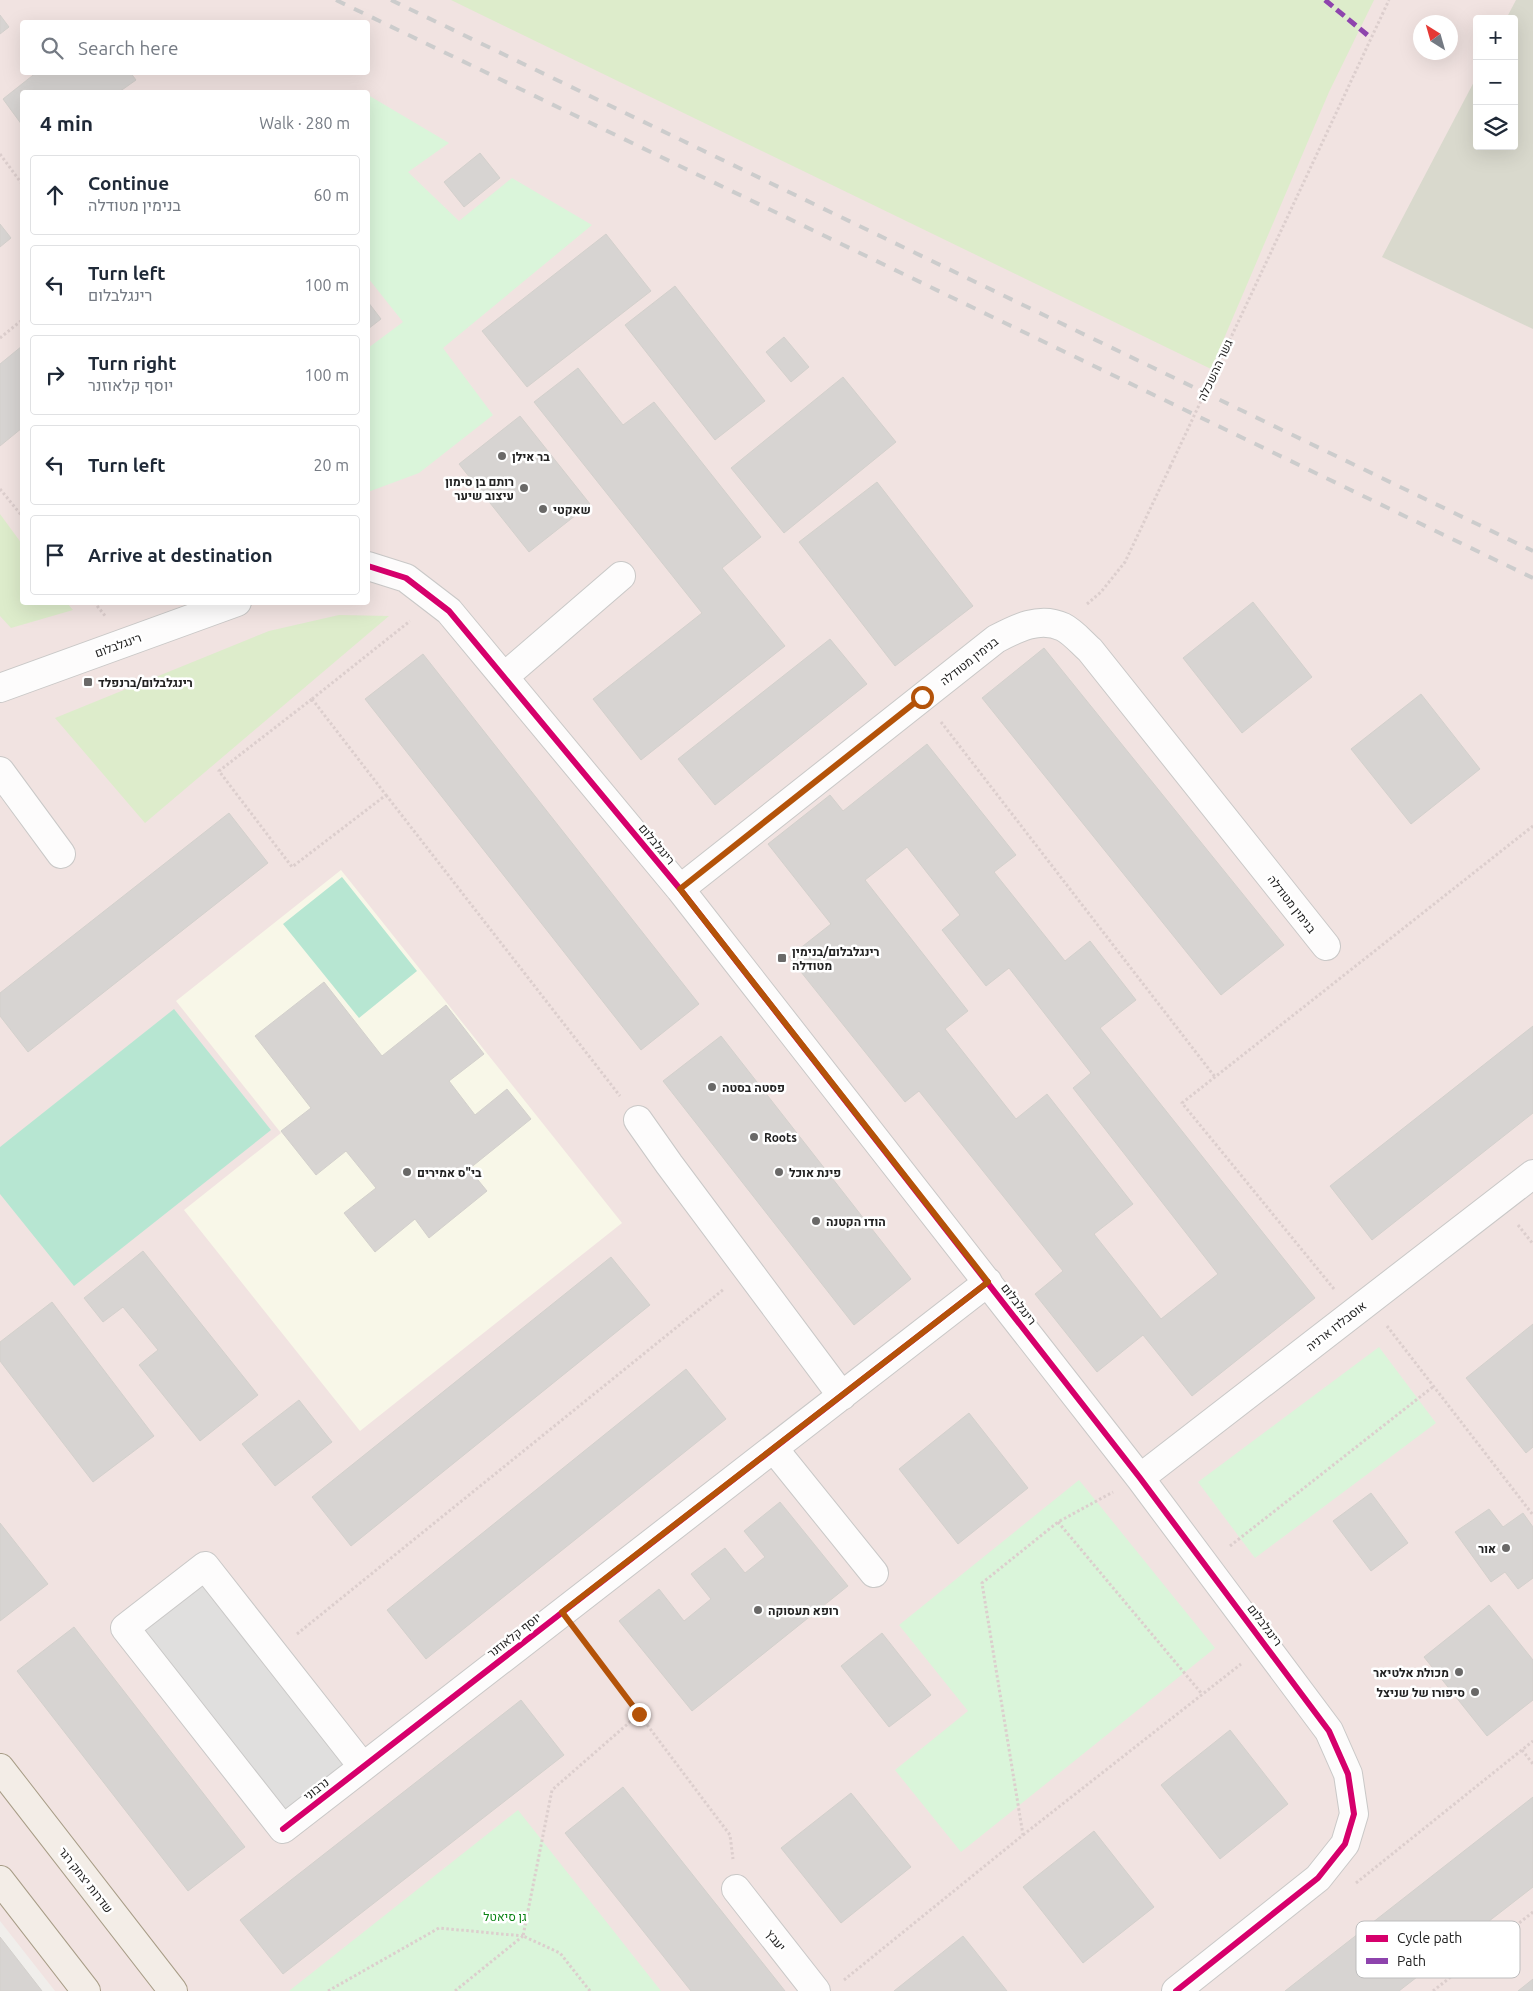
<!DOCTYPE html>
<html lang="en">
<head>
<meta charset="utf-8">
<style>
	:root { --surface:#fff; --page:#f2f2f3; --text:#1f2937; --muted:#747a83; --line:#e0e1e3 }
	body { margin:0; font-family:Ubuntu,Heebo,sans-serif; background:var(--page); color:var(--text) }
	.controls { position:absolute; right:15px; top:15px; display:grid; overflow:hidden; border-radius:5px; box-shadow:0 5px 20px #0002 }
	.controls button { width:45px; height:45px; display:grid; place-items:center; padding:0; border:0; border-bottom:1px solid var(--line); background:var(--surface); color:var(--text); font:25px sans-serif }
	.compass { position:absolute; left:1413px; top:15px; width:45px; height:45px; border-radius:50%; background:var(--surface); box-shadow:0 5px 20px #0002; rotate:323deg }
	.stop { position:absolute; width:15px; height:15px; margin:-11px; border:4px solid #b45309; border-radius:50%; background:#fff }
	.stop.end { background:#b45309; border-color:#fff; box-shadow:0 1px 5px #0008 }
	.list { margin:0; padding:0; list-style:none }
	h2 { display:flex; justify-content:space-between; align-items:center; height:65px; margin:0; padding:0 20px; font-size:21px }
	h2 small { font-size:16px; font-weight:400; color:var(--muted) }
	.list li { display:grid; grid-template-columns:32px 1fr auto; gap:15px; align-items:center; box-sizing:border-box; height:80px; margin:0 10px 10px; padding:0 10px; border:1px solid var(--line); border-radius:5px }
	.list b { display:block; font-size:19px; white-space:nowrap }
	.list p { margin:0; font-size:16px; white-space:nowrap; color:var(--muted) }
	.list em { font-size:16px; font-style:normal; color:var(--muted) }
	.icon { flex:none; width:28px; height:28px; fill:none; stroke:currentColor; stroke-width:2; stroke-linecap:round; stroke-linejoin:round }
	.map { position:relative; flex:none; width:1533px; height:1991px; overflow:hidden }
	.search { position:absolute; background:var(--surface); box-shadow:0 5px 20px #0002; left:20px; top:20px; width:350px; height:55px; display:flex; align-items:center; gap:12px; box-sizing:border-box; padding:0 18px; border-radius:5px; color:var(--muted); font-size:19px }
	.panel { position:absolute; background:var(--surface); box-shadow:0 5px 20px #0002; left:20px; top:90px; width:350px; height:515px; border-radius:5px }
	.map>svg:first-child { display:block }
	.commercial { fill:#f1e3e1; fill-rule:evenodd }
	.education { fill:#f8f7e8 }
	.construction { fill:#d9d9cd }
	.grass { fill:#ddeccb }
	.park { fill:#daf5da }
	.pitch { fill:#b7e6d2 }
	.parking { fill:#e0dfde }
	.building { fill:#d7d4d2; stroke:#d3d0cc; fill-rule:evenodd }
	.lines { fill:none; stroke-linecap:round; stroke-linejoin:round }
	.minor-casing { stroke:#c9c8c7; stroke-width:30 }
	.major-casing { stroke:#a79c86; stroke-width:30 }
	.path { stroke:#dccecd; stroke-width:3; stroke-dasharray:2.5 2.5; stroke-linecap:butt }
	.minor { stroke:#fdfcfc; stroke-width:28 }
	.major { stroke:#f3ede7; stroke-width:28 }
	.rail { stroke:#ccc; stroke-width:4; stroke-dasharray:10 10; stroke-linecap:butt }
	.path-bridge { stroke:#dccecd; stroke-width:3; stroke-dasharray:2.5 2.5; stroke-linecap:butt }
	.quiet { stroke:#8e44ad; stroke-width:5; stroke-dasharray:10 5; stroke-linecap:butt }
	.cycleway-casing { stroke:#fff; stroke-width:9 }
	.cycleway { stroke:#d6006c; stroke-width:6 }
	.route { stroke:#b45309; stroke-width:6 }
	.poi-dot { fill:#6a6968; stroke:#fff; stroke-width:2 }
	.labels { text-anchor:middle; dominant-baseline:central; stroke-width:5; stroke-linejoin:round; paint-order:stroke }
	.street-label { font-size:12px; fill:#222; stroke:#fff }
	.poi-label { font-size:12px; font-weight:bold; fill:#222; stroke:#fff; text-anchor:start }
	.park-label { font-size:12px; fill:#0c8416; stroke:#fff }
	.key { fill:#fff; stroke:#bdbdbd; stroke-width:1 }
	.key-label { font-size:14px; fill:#222 }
</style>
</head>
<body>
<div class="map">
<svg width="1533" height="1991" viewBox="0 0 1533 1991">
	<rect width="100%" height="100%" fill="#f0eeeb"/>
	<path class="commercial" d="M0 0H1533V1991H55L0 1921ZM1477 19H1514V146H1477ZM22 22H368V72H22ZM1420 22H1450V52H1420ZM22 92H368V602H22Z"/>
	<path class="education" d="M341 870 622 1223 360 1431 184 1210 281 1133 176 1001Z"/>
	<path class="construction" d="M1516 0H1533V329L1382 257 1477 76V146H1514V19H1506Z"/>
	<path class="grass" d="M451 0H1374L1329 92 1211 369Z
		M0 514 22 544V602L67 603 73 610 11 628 0 616Z
		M339 615 389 616 145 823 55 718 269 631Z"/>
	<path class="park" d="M368 95 449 143 408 172 459 221 512 178 592 225 443 348 493 415 419 473 368 492V348L403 322 368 278Z
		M1379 1347 1436 1423 1255 1558 1198 1482Z
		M1079 1480 1215 1648 961 1852 895 1770 968 1711 899 1625Z
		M518 1810 661 1991H289Z"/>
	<path class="pitch" d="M342 877 417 971 359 1018 283 924Z
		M174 1009 271 1130 74 1286 0 1194V1147Z"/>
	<path class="parking" d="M205 1566 363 1767 283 1829 125 1628Z"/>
	<path class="building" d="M0 15 9 27 0 34Z
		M37 72H130L136 80 119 92H22V125L3 99Z
		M480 153 500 178 464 207 444 182Z
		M0 224 11 238 0 247Z
		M606 234 651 291 527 387 482 331Z
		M675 286 765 401 715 440 625 325Z
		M368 302 381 319 368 329Z
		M784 337 809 367 791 382 766 352Z
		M22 346V428L0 446V364Z
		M578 368 623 425 654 402 761 537 722 568 785 646 641 760 593 699 702 613 534 402Z
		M843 377 896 442 784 533 731 468Z
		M520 416 590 504 529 552 459 464Z
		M877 482 973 606 895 666 799 542Z
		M1253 602 1312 677 1242 733 1183 658Z
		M830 639 867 684 715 805 678 759Z
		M1044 648 1284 945 1221 995 982 698Z
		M423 654 699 1004 641 1050 365 699Z
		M1421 694 1480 769 1411 824 1351 749Z
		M927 744 1016 855 994 872 1065 961 1090 941 1136 1000 1100 1028 1315 1298 1192 1396 1143 1335 1097 1372 1035 1294 1063 1271 919 1091 905 1102 789 957 831 924 768 844 830 795 843 811ZM907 847 960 915 942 930 986 986 1009 968 1091 1073 1073 1088 1218 1274 1161 1319 1094 1234 1133 1204 1047 1094 1016 1119 945 1029 968 1011 865 880Z
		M229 813 268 863 28 1052 0 1016V993Z
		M324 982 382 1056 446 1005 484 1054 449 1081 475 1115 507 1089 531 1119 469 1169 487 1191 429 1238 415 1219 375 1252 344 1213 376 1188 346 1151 316 1175 281 1131 311 1108 255 1036Z
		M1533 1026V1113L1372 1240 1330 1186Z
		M721 1036 911 1279 854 1325 663 1081Z
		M143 1251 258 1395 200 1441 139 1365 158 1350 123 1307 103 1322 84 1298Z
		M611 1257 650 1305 351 1546 312 1497Z
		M52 1302 154 1436 93 1482 0 1361V1342Z
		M1533 1324V1447L1526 1453 1466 1378Z
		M686 1369 726 1419 426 1659 387 1610Z
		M299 1400 332 1442 275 1486 242 1444Z
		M969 1413 1028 1488 958 1544 899 1469Z
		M1371 1493 1408 1543 1371 1571 1333 1521Z
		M780 1502 848 1586 692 1711 619 1621 659 1589 684 1621 711 1599 691 1574 725 1548 745 1573 765 1557 744 1531Z
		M1489 1509 1503 1527 1523 1513 1533 1527V1578L1518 1589 1505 1572 1491 1582 1455 1532Z
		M0 1523 48 1584 0 1621Z
		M1489 1605 1533 1660V1700L1487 1736 1424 1657Z
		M74 1627 245 1847 188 1891 17 1671Z
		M882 1633 931 1695 889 1727 841 1666Z
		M521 1700 564 1755 283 1974 240 1920Z
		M1230 1730 1288 1804 1220 1859 1161 1785Z
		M623 1787 785 1991H691L565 1833Z
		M851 1793 911 1867 841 1923 781 1848Z
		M1533 1797V1887L1399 1991H1285Z
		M1094 1831 1154 1907 1083 1963 1023 1887Z
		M963 1936 1007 1991H894Z
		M0 1937 42 1991H0Z
		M1533 1979V1991H1518Z"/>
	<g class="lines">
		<g class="minor-casing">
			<path id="minor" d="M368 566 406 578 449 611 680 889 1140 1478 1329 1731 1348 1774 1354 1814 1345 1844 1318 1878 1176 1991
				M504 677 621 576
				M0 688 237 602
				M0 771 61 854
				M680 889 996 639C1017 628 1040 616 1063 627 1073 632 1082 643 1090 650L1326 946
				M638 1120 669 1164 842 1396
				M774 1449 874 1573
				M1140 1478 1533 1174
				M363 1767 205 1566 125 1628 283 1829 988 1282
				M736 1889 816 1991"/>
		</g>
		<g class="major-casing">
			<path id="major" d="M0 1768 173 1991
				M0 1880 86 1991"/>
		</g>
		<path class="path" d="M0 154 22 184
			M1272 250 1389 0
			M0 338 22 320
			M0 489 22 516
			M94 602 106 617
			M1087 604 1101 592 1125 562 1170 467
			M312 699 386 795 292 867 219 771Z
			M312 699 410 621
			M941 722 1215 1077
			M386 795 620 1096
			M1518 1225 1533 1244
			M1334 1289 1182 1103 1533 826
			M1387 1326 1533 1515
			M1058 1522 1202 1694
			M1230 1546 1434 1386
			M297 1634 724 1289
			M581 1637 730 1835 733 1859
			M1522 1750 1533 1764
			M1023 1835 1241 1664
			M1356 1883 1533 1741
			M844 1980 1023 1835 982 1583 1058 1522 1113 1492
			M328 1991 439 1928 523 1936
			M455 1991 523 1936
			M590 1991 560 1953 523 1936 552 1790 639 1714
			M1433 1991 1533 1912"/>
		<use href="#minor" class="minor"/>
		<use href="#major" class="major"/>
		<path class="rail" d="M336 0 1533 578
			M391 0 1533 551"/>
		<path class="path-bridge" d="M1170 467 1272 250"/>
		<path class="quiet" d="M1325 0 1371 38"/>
		<g class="cycleway-casing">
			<path id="cycleway" d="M368 566 406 578 449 611 680 889 1140 1478 1329 1731 1348 1774 1354 1814 1345 1844 1318 1878 1176 1991
				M283 1829 988 1282"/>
		</g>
		<use href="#cycleway" class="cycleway"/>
	</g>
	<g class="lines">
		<path class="route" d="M639 1714 562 1612 988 1282 680 889 922 697"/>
	</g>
	<g class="poi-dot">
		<circle cx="502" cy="456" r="5"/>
		<circle cx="524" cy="488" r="5"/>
		<circle cx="543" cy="509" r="5"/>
		<rect x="83" y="677" width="10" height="10" rx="2.5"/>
		<rect x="777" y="953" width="10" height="10" rx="2.5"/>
		<circle cx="712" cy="1087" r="5"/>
		<circle cx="754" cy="1137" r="5"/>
		<circle cx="407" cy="1172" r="5"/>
		<circle cx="779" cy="1172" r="5"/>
		<circle cx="816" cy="1221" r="5"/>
		<circle cx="1506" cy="1548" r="5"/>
		<circle cx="758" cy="1610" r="5"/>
		<circle cx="1459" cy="1672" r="5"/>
		<circle cx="1475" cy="1692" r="5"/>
	</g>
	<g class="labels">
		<g class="street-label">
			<text transform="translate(1215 370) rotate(-65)">גשר ההשכלה</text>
			<text transform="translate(118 645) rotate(-20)">רינגלבלום</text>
			<text transform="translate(969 661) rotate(-38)">בנימין מטודלה</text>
			<text transform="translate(657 844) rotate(50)">רינגלבלום</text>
			<text transform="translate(1292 904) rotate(52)">בנימין מטודלה</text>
			<text transform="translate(1019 1304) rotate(52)">רינגלבלום</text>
			<text transform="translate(1336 1326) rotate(-38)">אוסבלדו ארניה</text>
			<text transform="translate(1265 1625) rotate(53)">רינגלבלום</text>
			<text transform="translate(514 1635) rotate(-38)">יוסף קלאוזנר</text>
			<text transform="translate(316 1789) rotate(-38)">נרבוני</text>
			<text transform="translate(86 1880) rotate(52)">שדרות יצחק רגר</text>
			<text transform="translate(776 1940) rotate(52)">יעבץ</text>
		</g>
		<g class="poi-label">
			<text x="512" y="456">בר אילן</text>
			<text x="514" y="481" text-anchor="end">רותם בן סימון<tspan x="514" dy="14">עיצוב שיער</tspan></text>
			<text x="553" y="509">שאקטי</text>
			<text x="98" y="682">רינגלבלום/ברנפלד</text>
			<text x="792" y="951">רינגלבלום/בנימין<tspan x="792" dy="14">מטודלה</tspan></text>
			<text x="722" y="1087">פסטה בסטה</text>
			<text x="764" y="1137">Roots</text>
			<text x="417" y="1172">בי"ס אמירים</text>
			<text x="789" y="1172">פינת אוכל</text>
			<text x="826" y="1221">הודו הקטנה</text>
			<text x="1496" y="1548" text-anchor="end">אור</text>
			<text x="768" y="1610">רופא תעסוקה</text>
			<text x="1449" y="1672" text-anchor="end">מכולת אלטיאר</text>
			<text x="1465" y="1692" text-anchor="end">סיפורו של שניצל</text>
		</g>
		<g class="park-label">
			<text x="505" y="1916">גן סיאטל</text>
		</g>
	</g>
	<rect x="1356" y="1921" width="164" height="57" rx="8" class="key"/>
	<rect x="1366" y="1935" width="22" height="7" fill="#d6006c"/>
	<rect x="1366" y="1958" width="22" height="6" fill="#8e44ad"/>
	<g class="key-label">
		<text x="1397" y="1943">Cycle path</text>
		<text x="1397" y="1966">Path</text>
	</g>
</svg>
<div class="controls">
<button>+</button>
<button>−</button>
<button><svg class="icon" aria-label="layers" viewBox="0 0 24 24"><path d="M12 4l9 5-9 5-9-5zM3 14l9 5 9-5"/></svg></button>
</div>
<svg class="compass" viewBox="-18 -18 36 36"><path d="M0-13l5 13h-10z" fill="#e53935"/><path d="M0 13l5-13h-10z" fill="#747a83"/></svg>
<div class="stop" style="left:922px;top:697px"></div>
<div class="stop end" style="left:639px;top:1714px"></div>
<div class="search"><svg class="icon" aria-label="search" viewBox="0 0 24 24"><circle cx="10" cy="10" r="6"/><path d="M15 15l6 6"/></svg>Search here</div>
<section class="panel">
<h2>4 min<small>Walk · 280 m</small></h2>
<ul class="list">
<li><svg class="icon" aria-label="ahead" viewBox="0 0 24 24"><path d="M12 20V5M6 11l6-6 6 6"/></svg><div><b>Continue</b><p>בנימין מטודלה</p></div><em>60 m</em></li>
<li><svg class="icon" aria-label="left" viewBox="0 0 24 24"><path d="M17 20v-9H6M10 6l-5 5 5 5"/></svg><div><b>Turn left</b><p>רינגלבלום</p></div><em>100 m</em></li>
<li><svg class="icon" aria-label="right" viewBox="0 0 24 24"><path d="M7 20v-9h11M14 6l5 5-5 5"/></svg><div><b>Turn right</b><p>יוסף קלאוזנר</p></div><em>100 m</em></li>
<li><svg class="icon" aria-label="left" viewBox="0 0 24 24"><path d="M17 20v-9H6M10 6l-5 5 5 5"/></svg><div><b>Turn left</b></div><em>20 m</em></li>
<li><svg class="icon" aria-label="arrive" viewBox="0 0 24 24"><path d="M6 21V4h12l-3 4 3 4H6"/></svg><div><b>Arrive at destination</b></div></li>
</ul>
</section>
</div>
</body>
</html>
